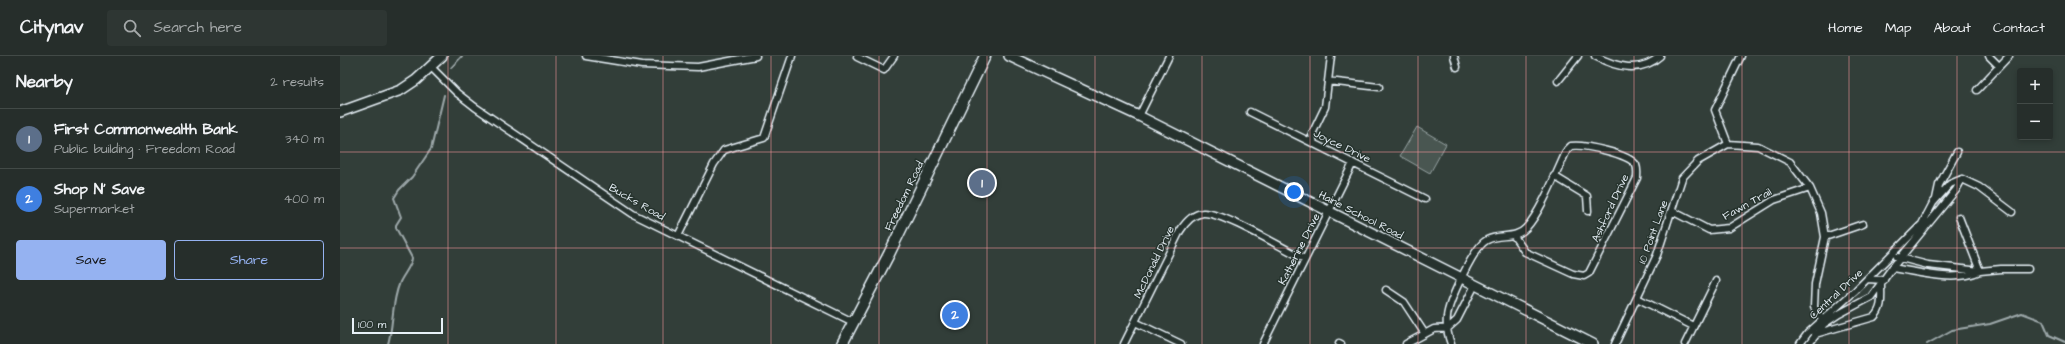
<!DOCTYPE html>
<html lang="en">
<head>
<meta charset="utf-8">
<style>
	:root { --surface:#262e2b; --page:#2e3633; --text:#f1f3f6; --muted:#a4a8a9; --line:#424a47; --accent:#95b2f1 }
	body { margin:0; font-family:"Architects Daughter",sans-serif; background:var(--page); color:var(--text) }
	.controls { position:absolute; right:12px; top:12px; display:grid; overflow:hidden; border-radius:4px; box-shadow:0 2px 6px #0003 }
	.controls button { width:36px; height:36px; display:grid; place-items:center; padding:0; border:0; border-bottom:1px solid var(--line); background:var(--surface); color:var(--text); font:20px sans-serif }
	.scale { position:absolute; left:12px; bottom:10px; width:91px; box-sizing:border-box; padding-left:4px; border:2px solid #e8f1f8; border-top:0; font-size:11px; line-height:14px; white-space:nowrap; color:#e8f1f8; -webkit-text-stroke:3px #26332d; paint-order:stroke }
	.you { position:absolute; left:954px; top:136px; width:14px; height:14px; margin:-10px; border:3px solid #fff; border-radius:50%; background:#1a73e8; box-shadow:0 0 0 6px #1a73e833 }
	.badge { display:grid; place-items:center; width:26px; height:26px; border-radius:50%; background:var(--accent); color:#fff; font-size:13px; font-weight:700 }
	.pin { position:absolute; translate:-50% -50%; border:2px solid #fff; box-shadow:0 1px 4px #0006 }
	.list { margin:0; padding:0; list-style:none }
	h2 { display:flex; justify-content:space-between; align-items:center; height:52px; margin:0; padding:0 16px; font-size:17px }
	h2 small { font-size:13px; font-weight:400; color:var(--muted) }
	.list li { display:grid; grid-template-columns:26px 1fr auto; gap:12px; align-items:center; box-sizing:border-box; height:60px; padding:0 16px; border-top:1px solid var(--line) }
	.list b { display:block; font-size:15px; white-space:nowrap }
	.list p { margin:0; font-size:13px; white-space:nowrap; color:var(--muted) }
	.list em { font-size:13px; font-style:normal; color:var(--muted) }
	.actions { display:flex; gap:8px; padding:12px 16px }
	.actions a { flex:1; padding:9px 0; border:1px solid var(--accent); border-radius:4px; text-align:center; font-size:14px; color:var(--accent) }
	.actions .main { background:var(--accent); color:#111 }
	.icon { flex:none; width:22px; height:22px; fill:none; stroke:currentColor; stroke-width:2; stroke-linecap:round; stroke-linejoin:round }
	.map { position:relative; flex:none; width:1725px; height:288px; overflow:hidden }
	header { display:flex; align-items:center; gap:24px; box-sizing:border-box; height:56px; padding:0 20px; background:var(--surface); border-bottom:1px solid var(--line) }
	header strong { font-size:19px }
	nav { display:flex; gap:22px; margin-inline-start:auto; font-size:14px }
	.search { width:280px; height:36px; background:var(--page); display:flex; align-items:center; gap:10px; box-sizing:border-box; padding:0 14px; border-radius:4px; color:var(--muted); font-size:15px }
	main { display:flex }
	aside { flex:1; background:var(--surface) }
	.map>svg:first-child { display:block }
	.green { fill:#495651; stroke:#98a4a4 }
	.lines { fill:none; stroke-linecap:round; stroke-linejoin:round }
	.stream { stroke:#9ea9ab; stroke-width:2 }
	.street-casing { stroke:#e8f1f8; stroke-width:9 }
	.secondary-casing { stroke:#e8f1f8; stroke-width:12 }
	.primary-casing { stroke:#e8f1f8; stroke-width:13 }
	.street { stroke:#26332d; stroke-width:6 }
	.secondary { stroke:#26332d; stroke-width:9 }
	.primary { stroke:#26332d; stroke-width:10 }
	.grid { fill:none; stroke:#ff9aa2; stroke-width:1; stroke-opacity:0.55 }
	.labels { text-anchor:middle; dominant-baseline:central; stroke-width:3; stroke-linejoin:round; paint-order:stroke }
	.street-label { font-size:11px; fill:#e8f1f8; stroke:#26332d }
</style>
</head>
<body>
<header>
<strong>Citynav</strong>
<div class="search"><svg class="icon" aria-label="search" viewBox="0 0 24 24"><circle cx="10" cy="10" r="6"/><path d="M15 15l6 6"/></svg>Search here</div>
<nav><a>Home</a><a>Map</a><a>About</a><a>Contact</a></nav>
</header>
<main>
<aside>
<h2>Nearby<small>2 results</small></h2>
<ul class="list">
<li><span class="badge" style="background:#5c6f8a">1</span><div><b>First Commonwealth Bank</b><p>Public building · Freedom Road</p></div><em>340 m</em></li>
<li><span class="badge" style="background:#3f7fe0">2</span><div><b>Shop N' Save</b><p>Supermarket</p></div><em>400 m</em></li>
</ul>
<div class="actions"><a class="main">Save</a><a>Share</a></div>
</aside>
<div class="map">
<svg width="1725" height="288" viewBox="0 0 1725 288">
	<rect width="100%" height="100%" fill="#323e39"/>
	<filter id="ink" filterUnits="userSpaceOnUse"><feTurbulence type="fractalNoise" baseFrequency=".025" numOctaves="2"/><feDisplacementMap in="SourceGraphic" scale="8" xChannelSelector="R" yChannelSelector="G"/><feConvolveMatrix kernelMatrix="1 2 1 2 8 2 1 2 1" color-interpolation-filters="sRGB"/></filter>
	<g filter="url(#ink)">
		<path class="green" d="M1077 71 1106 88 1090 117 1060 100Z"/>
		<g class="lines">
			<path class="stream" d="M111 12 122 0
				M48 288C54 267 51 248 60 226 63 219 72 209 72 202L56 172V169L61 161 54 142 59 134 72 121 91 93 104 39
				M1587 288 1612 274 1650 268 1682 257 1703 265 1709 279 1725 286"/>
			<g class="street-casing">
				<path id="street" d="M246 0 302 9 358 11 416 0
					M1114 0 1117 11
					M1255 0C1276 11 1300 18 1320 0
					M1649 0 1659 10
					M517 1 544 14 554 0
					M91 11 117 37 135 51 293 158 513 266
					M988 25 1039 31
					M1218 25 1238 0
					M1637 34 1669 0
					M910 56 1085 143
					M799 60 829 0
					M974 88 972 78 985 51 991 0
					M1388 88 1418 90 1450 106 1470 132 1481 157 1485 181 1475 228 1474 251 1484 267
					M1388 88 1375 54 1401 0
					M1214 120 1247 140 1248 155
					M1596 143 1599 129 1617 96
					M1332 155 1369 174 1389 172 1434 144 1470 132
					M1619 161 1640 215 1661 213H1688
					M338 180 374 108 384 94 424 82 452 0
					M1485 181 1523 168
					M1552 212C1580 216 1614 227 1640 215L1588 209 1557 201
					M1527 223 1544 224
					M1046 234 1064 246 1085 278
					M1297 242 1353 270
					M795 266 841 288
					M1108 272 1117 264 1135 229
					M1475 278 1534 261C1543 252 1541 241 1541 229
					M999 287 1001 288
					M784 288 840 175C845 167 853 158 863 157 883 156 944 193 965 203
					M923 288 1013 107
					M1066 288 1094 273 1108 272
					M1111 288C1108 280 1106 270 1107 261 1108 247 1134 190 1147 184 1160 177 1175 184 1186 172 1201 156 1217 115 1227 94L1231 90C1243 88 1290 98 1296 109 1298 114 1297 118 1297 122L1249 217 1244 220 1233 218 1185 196 1174 180
					M1275 288 1317 199 1342 122 1358 105 1388 88
					M1345 288 1376 225
					M1460 288 1468 277 1516 234 1582 168 1593 147 1610 128 1622 123 1639 131 1672 156
					M1469 288 1484 268 1499 258 1531 241 1552 212 1616 134 1622 123"/>
			</g>
			<g class="secondary-casing">
				<path id="secondary" d="M669 0 799 60 1253 288
					M0 56 61 34 76 24 102 0"/>
			</g>
			<g class="primary-casing">
				<path id="primary" d="M502 288 549 198 645 0"/>
			</g>
			<use href="#street" class="street"/>
			<use href="#secondary" class="secondary"/>
			<use href="#primary" class="primary"/>
		</g>
	</g>
	<path class="grid" d="M108 0V288M216 0V288M323 0V288M431 0V288M539 0V288M647 0V288M755 0V288M862 0V288M970 0V288M1078 0V288M1186 0V288M1294 0V288M1402 0V288M1509 0V288M1617 0V288M0 96H1725M0 192H1725"/>
	<g class="labels">
		<g class="street-label">
			<text transform="translate(1002 90) rotate(26)">Joyce Drive</text>
			<text transform="translate(564 140) rotate(-64)">Freedom Road</text>
			<text transform="translate(297 146) rotate(30)">Bucks Road</text>
			<text transform="translate(1407 148) rotate(-29)">Fawn Trail</text>
			<text transform="translate(1270 152) rotate(-65)">Ashford Drive</text>
			<text transform="translate(1021 159) rotate(27)">Haine School Road</text>
			<text transform="translate(1313 176) rotate(-70)">10 Point Lane</text>
			<text transform="translate(959 193) rotate(-63)">Katherine Drive</text>
			<text transform="translate(814 206) rotate(-64)">McDonald Drive</text>
			<text transform="translate(1496 238) rotate(-43)">Central Drive</text>
		</g>
	</g>
</svg>
<div class="controls">
<button>+</button>
<button>−</button>
</div>
<div class="scale">100 m</div>
<div class="you"></div>
<div class="pin badge" style="left:642px;top:127px;background:#5c6f8a">1</div>
<div class="pin badge" style="left:615px;top:259px;background:#3f7fe0">2</div>
</div>
</main>
</body>
</html>
